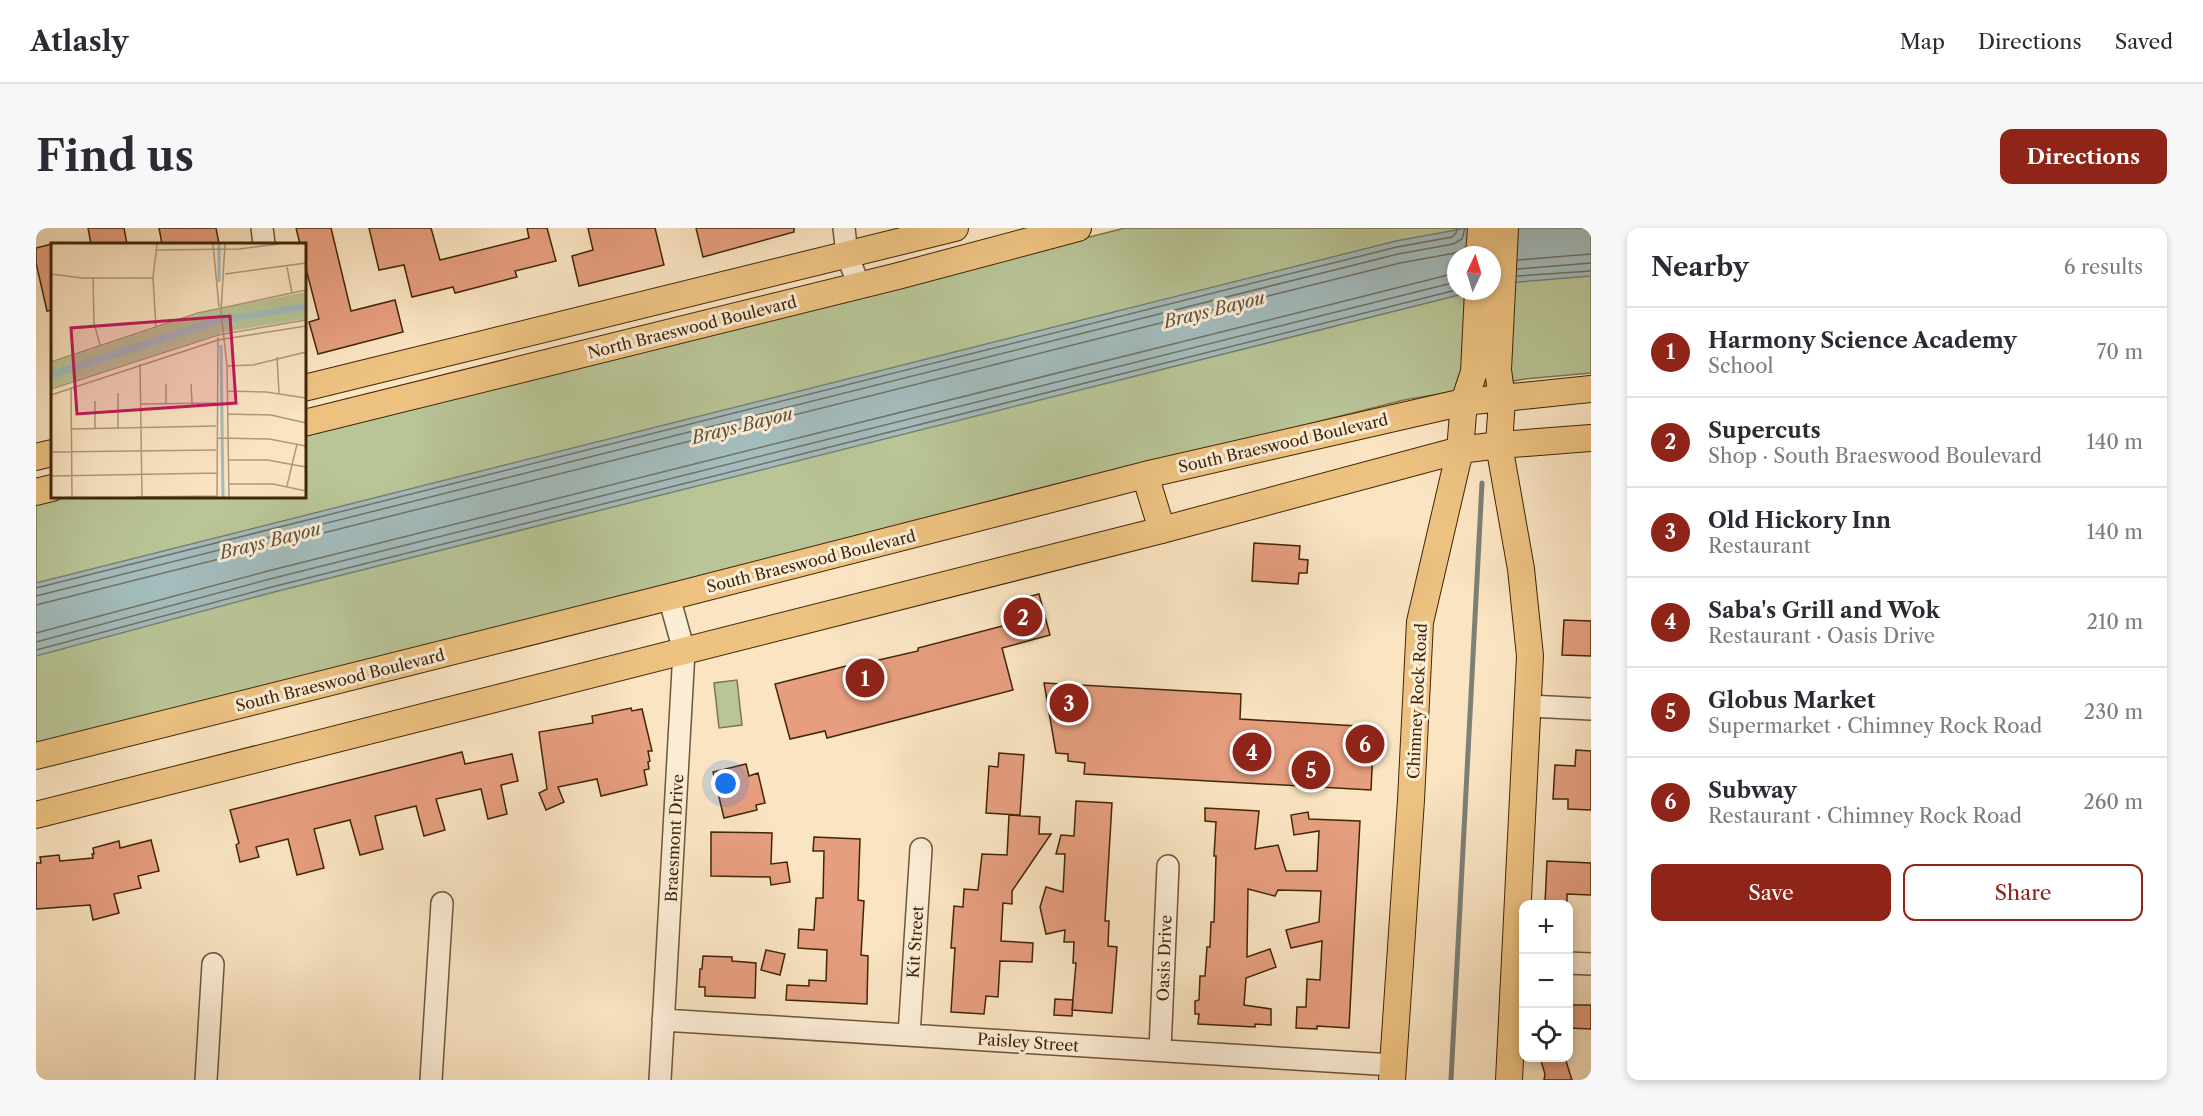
<!DOCTYPE html>
<html lang="en">
<head>
<meta charset="utf-8">
<style>
	:root { --surface:#fff; --page:#f7f7f7; --text:#2b2b33; --muted:#7c7c81; --line:#e1e1e2; --accent:#8f2418 }
	body { margin:0; font-family:"Libre Caslon Text",serif; background:var(--page); color:var(--text) }
	.controls { position:absolute; right:18px; bottom:18px; display:grid; overflow:hidden; border-radius:12px; box-shadow:0 3px 9px #0003 }
	.controls button { width:54px; height:54px; display:grid; place-items:center; padding:0; border:0; border-bottom:2px solid var(--line); background:var(--surface); color:var(--text); font:30px sans-serif }
	.compass { position:absolute; left:1411px; top:18px; width:54px; height:54px; border-radius:50%; background:var(--surface); box-shadow:0 3px 9px #0003; rotate:4deg }
	.you { position:absolute; left:690px; top:556px; width:21px; height:21px; margin:-15px; border:4px solid #fff; border-radius:50%; background:#1a73e8; box-shadow:0 0 0 9px #1a73e833 }
	.badge { display:grid; place-items:center; width:39px; height:39px; border-radius:50%; background:var(--accent); color:#fff; font-size:20px; font-weight:700 }
	.pin { position:absolute; translate:-50% -50%; border:3px solid #fff; box-shadow:0 2px 6px #0006 }
	.list { margin:0; padding:0; list-style:none }
	h2 { display:flex; justify-content:space-between; align-items:center; height:78px; margin:0; padding:0 24px; font-size:26px }
	h2 small { font-size:20px; font-weight:400; color:var(--muted) }
	.list li { display:grid; grid-template-columns:39px 1fr auto; gap:18px; align-items:center; box-sizing:border-box; height:90px; padding:0 24px; border-top:2px solid var(--line) }
	.list b { display:block; font-size:22px; white-space:nowrap }
	.list p { margin:0; font-size:20px; white-space:nowrap; color:var(--muted) }
	.list em { font-size:20px; font-style:normal; color:var(--muted) }
	.actions { display:flex; gap:12px; padding:18px 24px }
	.actions a { flex:1; padding:14px 0; border:2px solid var(--accent); border-radius:12px; text-align:center; font-size:21px; color:var(--accent) }
	.actions .main { background:var(--accent); color:#fff }
	.icon { flex:none; width:33px; height:33px; fill:none; stroke:currentColor; stroke-width:2; stroke-linecap:round; stroke-linejoin:round }
	.map { position:relative; flex:none; width:1555px; height:852px; overflow:hidden; border-radius:12px }
	header { display:flex; align-items:center; gap:36px; box-sizing:border-box; height:84px; padding:0 30px; background:var(--surface); border-bottom:2px solid var(--line) }
	header strong { font-size:28px }
	nav { display:flex; gap:33px; margin-inline-start:auto; font-size:21px }
	.intro { display:flex; align-items:center; justify-content:space-between; box-sizing:border-box; height:144px; padding:0 36px }
	h1 { margin:0; font-size:42px }
	.button { padding:15px 27px; border-radius:12px; background:var(--accent); color:#fff; font-size:21px; font-weight:700 }
	main { display:flex; gap:36px; padding:0 36px }
	aside { flex:1; background:var(--surface); border-radius:12px; box-shadow:0 3px 9px #0003 }
	.map>svg:first-child { display:block }
	.green { fill:#b9c597; stroke:#7d7650; stroke-width:1.5; fill-rule:evenodd }
	.water { fill:#a3bcbd; stroke:#7c8075; stroke-width:1.5 }
	.lines { fill:none; stroke-linecap:round; stroke-linejoin:round }
	.shore { stroke:#727163; stroke-width:1.5 }
	.stream { stroke:#7c8075; stroke-width:5 }
	.building { fill:#e69e7e; stroke:#412609; stroke-width:1.5 }
	.minor-casing { stroke:#6f5637; stroke-width:24 }
	.major-casing { stroke:#412609; stroke-width:28 }
	.minor { stroke:#fcedd7; stroke-width:21 }
	.major { stroke:#edc281; stroke-width:26 }
	.labels { text-anchor:middle; dominant-baseline:central; stroke-width:6; stroke-linejoin:round; paint-order:stroke }
	.street-label { font-size:16px; fill:#412609; stroke:#fcedd7 }
	.water-label { font-size:18px; font-style:italic; fill:#5e533f; stroke:#fcedd7 }
	.inset-river { fill:none; stroke:#a3bcbd; stroke-width:3 }
	.inset-road { fill:none; stroke:#b09878; stroke-width:1.5 }
	.view { fill:#c2185b; fill-opacity:0.15; stroke:#c2185b; stroke-width:3 }
	.inset-edge { fill:none; stroke:#412609; stroke-width:3 }
</style>
</head>
<body>
<header>
<strong>Atlasly</strong>
<nav><a>Map</a><a>Directions</a><a>Saved</a></nav>
</header>
<div class="intro"><h1>Find us</h1><a class="button">Directions</a></div>
<main>
<div class="map">
<svg width="1555" height="852" viewBox="0 0 1555 852">
	<rect width="100%" height="100%" fill="#fae4c2"/>
	<filter id="stains"><feTurbulence type="fractalNoise" baseFrequency=".00333" numOctaves="4"/><feColorMatrix values="0 0 0 0 .2 0 0 0 0 .09 0 0 0 0 .02 0 0 0 .5 -.17"/></filter>
	<radialGradient id="worn" r=".72"><stop offset=".6" stop-color="#630" stop-opacity="0"/><stop offset="1" stop-color="#630" stop-opacity=".3"/></radialGradient>
	<path class="green" d="M1089 0H1555V145L1489 151 1368 172 0 517V275L27 268H268L269 207ZM1420 27H1456V63H1420Z
		M701 452 706 497 683 500 678 455Z"/>
	<path class="water" d="M1431 0H1555V48L1471 55 1456 27H1420V63H1439L238 364 0 428V355L1360 13Z"/>
	<g class="lines">
		<path class="shore" d="M1482 32 1555 26
			M1481 41 1555 35
			M1481 48 1555 43
			M0 360 1361 19 1416 9 1420 5 1421 0
			M0 368 1362 26 1417 16 1426 11 1429 0
			M0 377 1364 35 1419 25 1429 20
			M0 405 232 343 1420 45
			M0 414 234 351 1420 54
			M0 422 236 359 1420 62"/>
		<path class="stream" d="M1415 852 1446 255"/>
	</g>
	<path class="building" d="M52 0H88L91 16H55Z
		M123 0H180L183 16H126Z
		M260 0H295L315 83 359 72 367 104 282 126 273 94 283 91 268 33V16H264Z
		M333 0H395L404 32 493 10 491 0H511L520 33 479 43 481 49 419 65 417 59 376 69 368 37 343 42Z
		M552 0H619L628 37 543 58 536 28 557 22Z
		M660 0H758V4L667 29Z
		M16 16V82L11 83 0 35V20Z
		M1218 315 1264 318 1263 331 1272 332 1271 345H1263L1262 356 1216 353Z
		M1003 366 1014 407 966 420 977 462 791 510 789 503 754 511 739 456 834 432V434L882 423V420L978 395 975 381 980 372Z
		M1528 392 1555 393V428L1526 427Z
		M1008 455 1205 466 1204 491 1338 499 1335 562 1048 546 1049 535 1032 533V526L1020 525Z
		M595 480 596 483 606 481 616 523H612L614 533 612 534 613 541 608 542 611 557 565 568 561 551 522 559 528 574 510 582 503 565 511 561 503 504 557 495 556 488Z
		M1540 522 1555 523V582L1532 581V571H1517L1519 537 1539 538Z
		M426 524 429 536 476 526 482 553 465 557 471 586 452 591 445 561 400 571 409 602 388 608 380 578 339 588 347 621 324 627 314 592 278 601 288 640 261 647 252 611 220 619 223 629 204 634 200 617 203 615 194 582Z
		M963 525 988 527 984 587 950 585 953 538 962 539Z
		M710 536 713 548 722 545 729 575 720 577 721 582 688 590 677 544Z
		M1040 573 1076 575 1069 693H1073L1072 718 1081 719 1076 785 1036 782 1040 735H1037L1038 714H1028L1029 702 1010 706 1004 679 1010 659 1027 664 1029 626H1020L1025 607 1038 608Z
		M1169 580 1223 583 1219 621 1242 617 1250 643H1281L1283 603 1258 607 1255 587 1272 584 1273 591 1324 593 1313 800 1281 798V801L1260 800 1261 779H1270L1271 751 1284 752 1286 713 1255 720 1250 702 1283 694 1285 663 1242 662 1239 668 1212 661 1211 729 1234 721 1240 739 1210 750 1208 777 1235 781V797L1219 796V799L1162 796 1163 786H1159V773L1163 772 1164 748H1169L1171 719H1174L1175 694H1178L1180 628H1178L1180 594 1169 593Z
		M973 587 1004 589 1003 606H1015L976 663V676L967 675 965 713 997 715 996 734 964 733 962 769 950 768 948 786 915 784 919 720H915L918 678 927 679 928 661 942 662 946 626 971 627Z
		M675 604 736 605 735 636 751 634 754 654 735 657 734 649 675 648Z
		M778 609 824 611 822 672 828 673 825 727 832 728 831 776 750 772 751 757 773 758V752L790 753 791 722 762 720 763 701 778 702 780 670H787L788 623H777Z
		M115 612 123 643 102 648 105 660 78 666 83 685 57 692 54 677 0 681V635H5L4 629 23 627 24 633 57 630 56 626H58L57 620 83 613 84 620Z
		M1511 633 1555 635V667L1531 666V676H1509Z
		M730 722 749 726 744 747 725 742Z
		M667 728 696 729V733L720 735 719 770 669 768V759H663L664 741H666Z
		M1019 771 1037 772 1036 788 1018 787Z
		M1533 777H1555V801L1533 800Z
		M1504 830H1529L1536 852H1508L1509 846Z"/>
	<g class="lines">
		<g class="minor-casing">
			<path id="minor" d="M226 0 228 16
				M808 0 811 27 823 57
				M1493 478 1555 481
				M1532 735 1555 736
				M627 792 1357 837
				M873 807 885 621
				M1124 822 1132 638
				M170 852 177 736
				M395 852 406 675
				M624 852 648 423 633 369"/>
		</g>
		<g class="major-casing">
			<path id="major" d="M1469 0 1462 142 1466 171 1463 217 1485 341 1494 428 1473 852
				M1443 27 1445 0
				M268 160 919 0
				M268 195 862 48 1042 0
				M0 229 16 225
				M1109 247 1126 302
				M0 264 16 260
				M0 528 633 369 1109 247 1428 174 1555 161
				M0 587 1126 302 1424 222 1463 217 1555 210
				M1356 852 1375 572 1384 394 1424 222 1428 174 1438 144 1442 63"/>
		</g>
		<use href="#minor" class="minor"/>
		<use href="#major" class="major"/>
	</g>
	<g class="labels">
		<g class="street-label">
			<text transform="translate(656 99) rotate(-14)">North Braeswood Boulevard</text>
			<text transform="translate(1247 215) rotate(-13)">South Braeswood Boulevard</text>
			<text transform="translate(775 333) rotate(-14)">South Braeswood Boulevard</text>
			<text transform="translate(304 452) rotate(-14)">South Braeswood Boulevard</text>
			<text transform="translate(1381 473) rotate(-87)">Chimney Rock Road</text>
			<text transform="translate(638 610) rotate(-87)">Braesmont Drive</text>
			<text transform="translate(879 714) rotate(-86)">Kit Street</text>
			<text transform="translate(1128 730) rotate(-88)">Oasis Drive</text>
			<text transform="translate(992 814) rotate(4)">Paisley Street</text>
		</g>
		<g class="water-label">
			<text transform="translate(1178 82) rotate(-14)">Brays Bayou</text>
			<text transform="translate(706 198) rotate(-14)">Brays Bayou</text>
			<text transform="translate(234 313) rotate(-14)">Brays Bayou</text>
		</g>
	</g>
	<g transform="translate(15 15)">
		<rect width="255" height="255" fill="#fae4c2"/>
		<path d="M255 49V76L173 89 0 145V120L160 67Z" fill="#b9c597"/>
		<path d="M255 60V67L171 80 0 136V128L159 76Z" fill="#a3bcbd"/>
		<path class="inset-river" d="M168 1V39M170 102 172 254"/>
		<path class="inset-road" d="M162 1 168 64M174 1 170 68 176 123 178 254M106 7 188 6 227 1M236 24 241 50M0 31 31 35H102M174 31 255 20M42 35 43 80 49 102M105 84 102 35 106 1M226 114 228 150M0 119 147 70 255 47M89 121 91 254M176 123 202 122 255 109M115 141V161M140 141 141 160M20 144 21 254M0 146 167 92 255 77M176 148 215 149 255 155M67 150V185M0 152 167 97 255 83M44 158V185M90 161 165 160M177 171 220 172 255 180M21 186 165 183M167 195 218 196 255 203M0 209 165 207M177 217H216L255 224M0 233 166 230M178 241H222L255 248M236 243 246 201M85 254 166 253M166 254 167 94"/>
		<path class="view" d="M179 73 185 160 26 171 20 85Z"/>
		<rect width="255" height="255" class="inset-edge"/>
	</g>
	<rect width="100%" height="100%" filter="url(#stains)"/>
	<rect width="100%" height="100%" fill="url(#worn)"/>
</svg>
<div class="controls">
<button>+</button>
<button>−</button>
<button><svg class="icon" aria-label="locate" viewBox="0 0 24 24"><circle cx="12" cy="12" r="6"/><path d="M12 2v4M12 18v4M2 12h4M18 12h4"/></svg></button>
</div>
<svg class="compass" viewBox="-18 -18 36 36"><path d="M0-13l5 13h-10z" fill="#e53935"/><path d="M0 13l5-13h-10z" fill="#7c7c81"/></svg>
<div class="you"></div>
<div class="pin badge" style="left:829px;top:450px">1</div>
<div class="pin badge" style="left:987px;top:389px">2</div>
<div class="pin badge" style="left:1033px;top:475px">3</div>
<div class="pin badge" style="left:1216px;top:524px">4</div>
<div class="pin badge" style="left:1275px;top:542px">5</div>
<div class="pin badge" style="left:1329px;top:516px">6</div>
</div>
<aside>
<h2>Nearby<small>6 results</small></h2>
<ul class="list">
<li><span class="badge">1</span><div><b>Harmony Science Academy</b><p>School</p></div><em>70 m</em></li>
<li><span class="badge">2</span><div><b>Supercuts</b><p>Shop · South Braeswood Boulevard</p></div><em>140 m</em></li>
<li><span class="badge">3</span><div><b>Old Hickory Inn</b><p>Restaurant</p></div><em>140 m</em></li>
<li><span class="badge">4</span><div><b>Saba's Grill and Wok</b><p>Restaurant · Oasis Drive</p></div><em>210 m</em></li>
<li><span class="badge">5</span><div><b>Globus Market</b><p>Supermarket · Chimney Rock Road</p></div><em>230 m</em></li>
<li><span class="badge">6</span><div><b>Subway</b><p>Restaurant · Chimney Rock Road</p></div><em>260 m</em></li>
</ul>
<div class="actions"><a class="main">Save</a><a>Share</a></div>
</aside>
</main>
</body>
</html>
